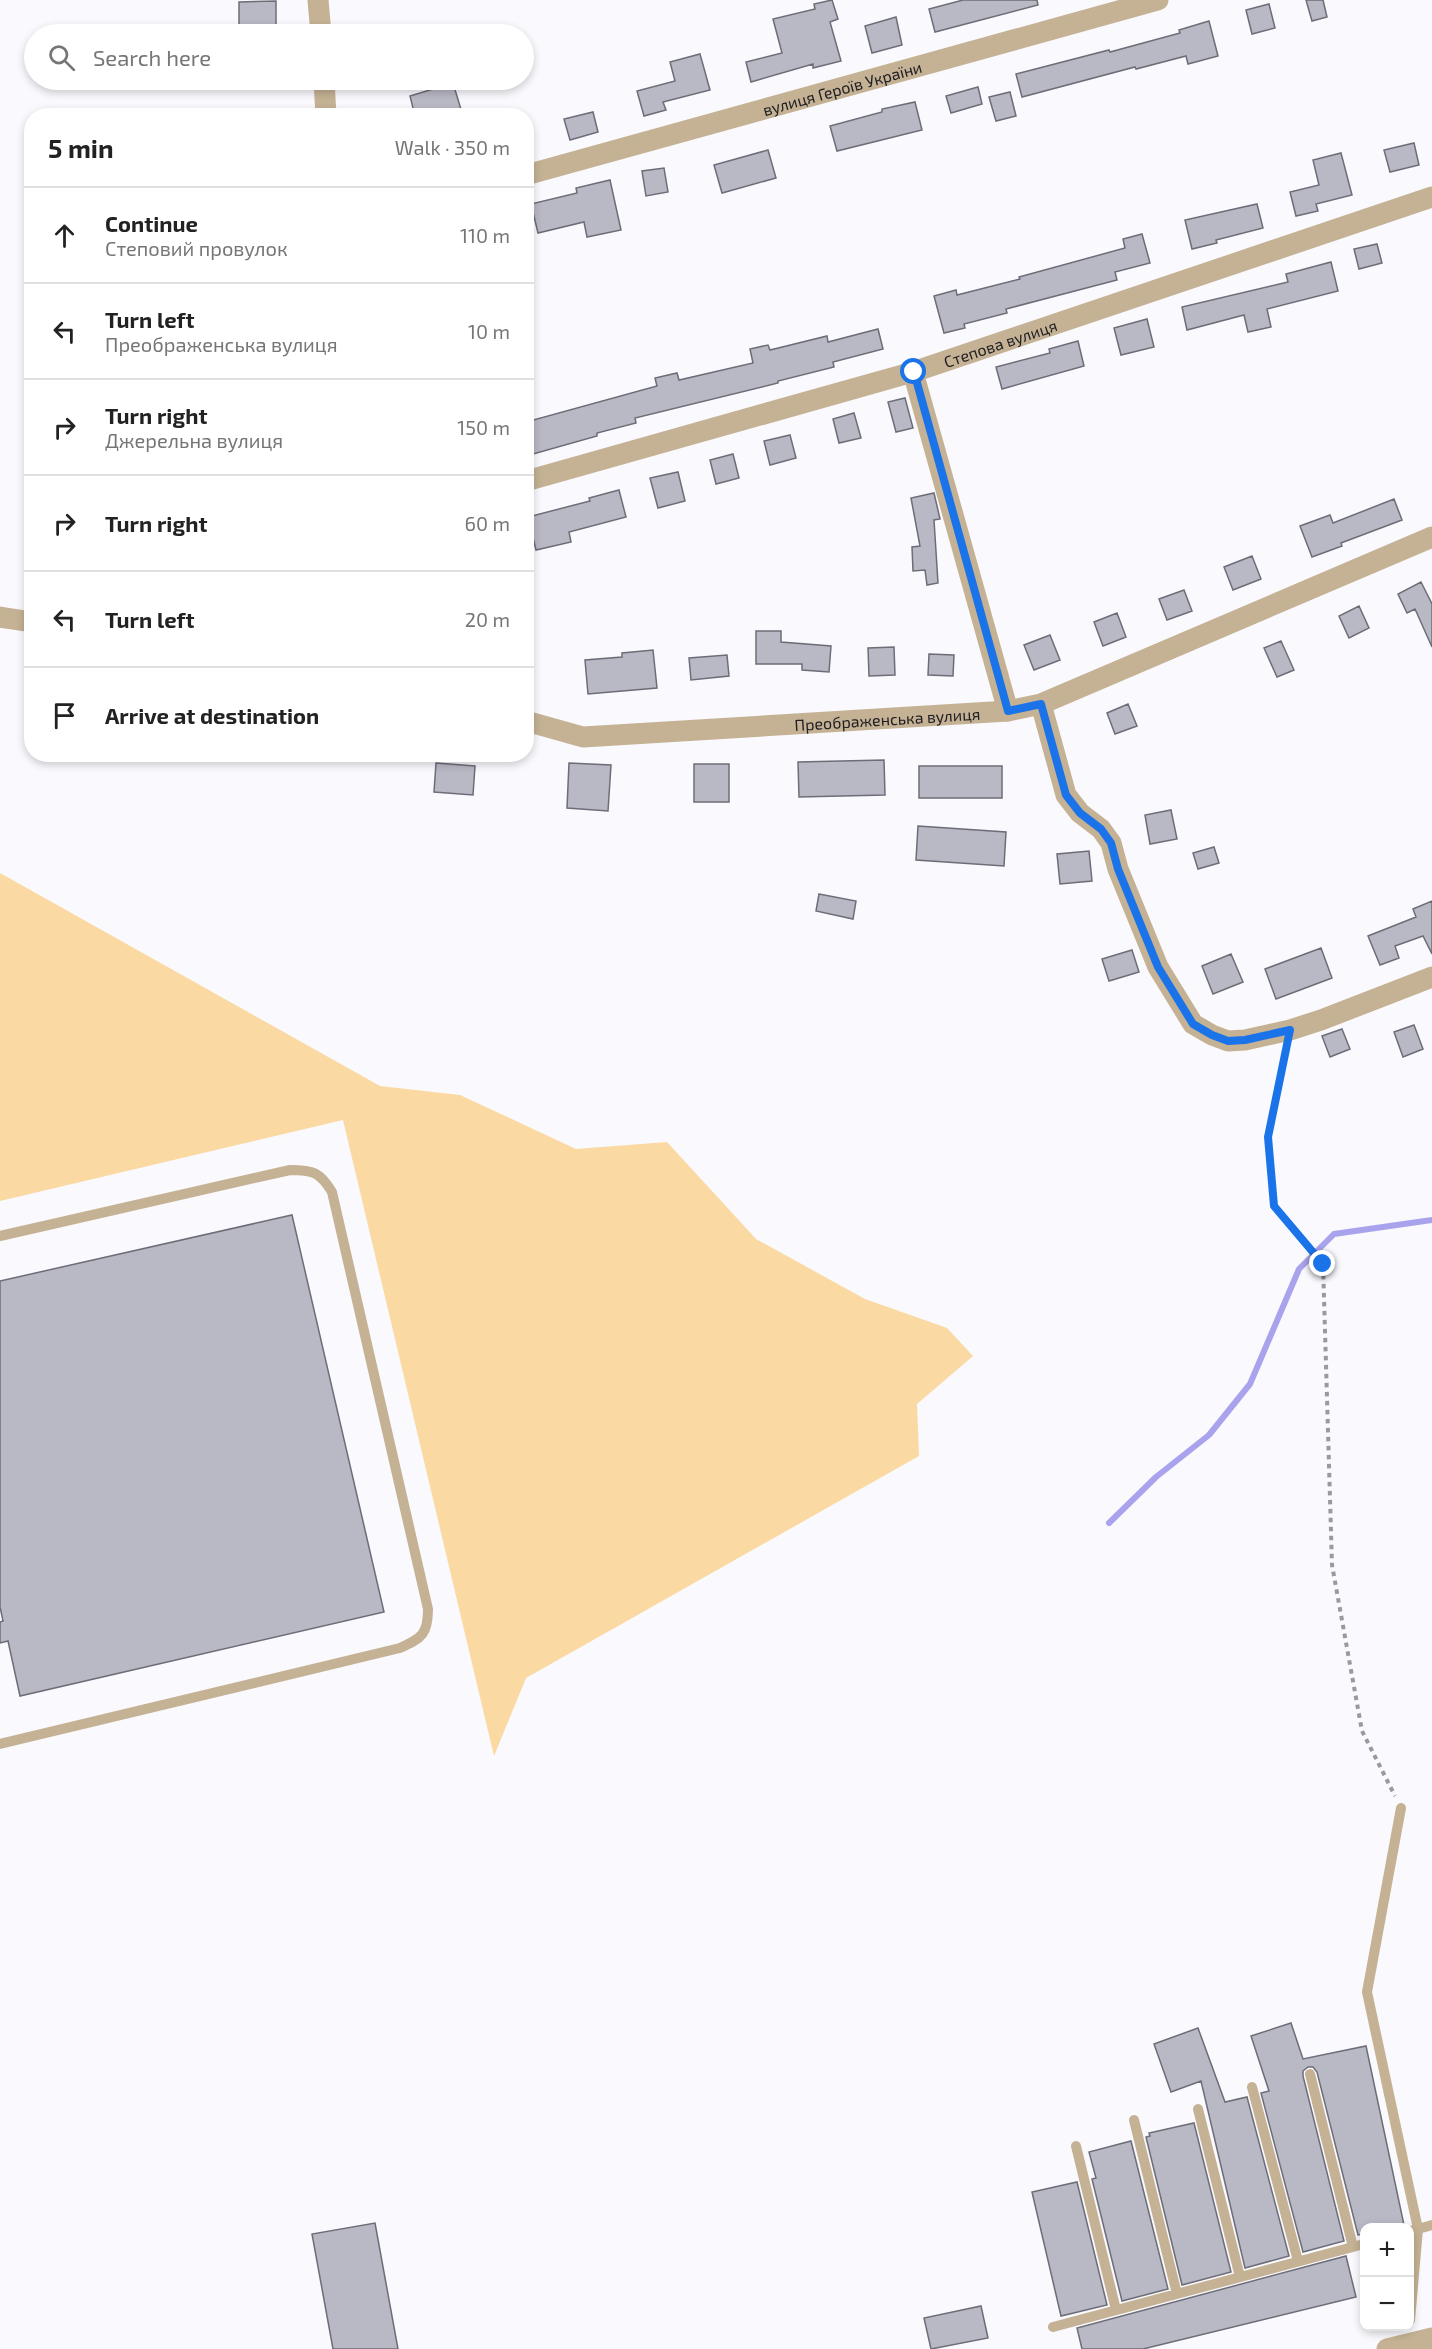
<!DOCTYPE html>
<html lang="en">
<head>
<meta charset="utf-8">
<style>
	:root { --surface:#fff; --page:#f6f6f6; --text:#222; --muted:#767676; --line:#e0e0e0 }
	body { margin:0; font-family:"Exo 2",sans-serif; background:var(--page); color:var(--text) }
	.controls { position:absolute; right:18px; bottom:18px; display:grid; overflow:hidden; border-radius:12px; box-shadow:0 3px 9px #0003 }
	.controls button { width:54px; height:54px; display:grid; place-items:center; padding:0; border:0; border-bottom:2px solid var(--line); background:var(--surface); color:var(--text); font:30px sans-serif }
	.stop { position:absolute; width:18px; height:18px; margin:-14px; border:4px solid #1a73e8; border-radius:50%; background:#fff }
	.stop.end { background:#1a73e8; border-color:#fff; box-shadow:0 2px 6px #0008 }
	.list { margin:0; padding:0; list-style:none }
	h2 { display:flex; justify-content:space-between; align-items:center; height:78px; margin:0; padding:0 24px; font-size:26px }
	h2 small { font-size:20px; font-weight:400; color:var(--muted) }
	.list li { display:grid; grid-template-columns:39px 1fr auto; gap:18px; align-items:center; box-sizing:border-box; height:96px; padding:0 24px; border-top:2px solid var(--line) }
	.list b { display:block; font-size:22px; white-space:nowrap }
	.list p { margin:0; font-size:20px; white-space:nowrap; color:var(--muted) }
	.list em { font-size:20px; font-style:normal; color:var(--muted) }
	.icon { flex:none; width:33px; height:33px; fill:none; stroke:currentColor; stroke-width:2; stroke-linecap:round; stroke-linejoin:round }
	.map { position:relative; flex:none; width:1432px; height:2349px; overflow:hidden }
	.search { position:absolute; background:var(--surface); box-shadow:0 3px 9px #0003; left:24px; top:24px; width:510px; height:66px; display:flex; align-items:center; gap:15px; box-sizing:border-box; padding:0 21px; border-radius:33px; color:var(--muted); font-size:22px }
	.panel { position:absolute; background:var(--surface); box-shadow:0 3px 9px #0003; left:24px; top:108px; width:510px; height:654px; border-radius:24px }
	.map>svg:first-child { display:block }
	.green { fill:#fad9a2 }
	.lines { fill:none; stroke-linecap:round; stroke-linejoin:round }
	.stream { stroke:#a8a3ec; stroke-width:6 }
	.building { fill:#b9b8c5; stroke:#6d6d78; stroke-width:1.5 }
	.path { stroke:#99999e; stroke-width:4; stroke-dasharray:4.5 4.5; stroke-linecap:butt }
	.service { stroke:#c5b294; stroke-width:10 }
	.minor { stroke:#c5b294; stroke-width:21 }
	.route { stroke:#1a73e8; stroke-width:8 }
	.labels { text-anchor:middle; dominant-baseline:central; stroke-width:4.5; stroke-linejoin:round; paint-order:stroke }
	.street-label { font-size:16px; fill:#202025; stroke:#f9f9fe }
</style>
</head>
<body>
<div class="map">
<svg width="1432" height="2349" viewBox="0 0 1432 2349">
	<rect width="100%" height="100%" fill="#f9f9fe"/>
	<path class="green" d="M0 873 380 1086 460 1095 576 1149 667 1142 756 1239 865 1299 947 1328 973 1356 917 1404 919 1456 526 1678 494 1756 343 1120 0 1201Z"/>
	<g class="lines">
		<path class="stream" d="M1109 1523 1156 1477 1209 1435 1250 1384 1299 1269 1334 1234 1432 1220"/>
	</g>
	<path class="building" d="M832 0 838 19 830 22 841 61 813 68V64L751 82 746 62 782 53 773 19 815 9 814 4Z
		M963 0H1037L1038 5 935 32 929 9Z
		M1306 0H1323L1327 17 1312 21Z
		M276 1V34H239V2Z
		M1269 4 1275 28 1252 34 1246 10Z
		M896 17 902 45 872 53 865 26Z
		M1209 21 1218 56 1188 64 1186 56 1136 69 1135 67 1022 97 1016 74 1109 50 1110 52 1180 33 1179 30Z
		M700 54 710 90 663 102 666 110 644 116 637 91 675 81 670 62Z
		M453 83 463 116H415L410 96Z
		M978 87 982 104 951 113 946 96Z
		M1010 92 1016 116 996 121 989 97Z
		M915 102 922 130 837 151 830 126 882 112V109Z
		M593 112 598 132 570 140 564 119Z
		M1414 143 1419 165 1390 172 1384 150Z
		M768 150 776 178 722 193 714 165Z
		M1341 153 1352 195 1316 204 1318 211 1296 216 1290 192 1319 185 1313 160Z
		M664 168 668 192 646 196 642 171Z
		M610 180 621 230 587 237 584 222 538 233 531 204 577 193 576 188Z
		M1257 204 1263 228 1216 240 1217 243 1192 249 1185 220Z
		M1142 234 1150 263 1115 272 1117 280 1006 309 1007 313 964 324 965 328 944 333 934 296 956 290 957 295 1020 279 1019 277 1125 248 1123 239Z
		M1377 244 1382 263 1359 269 1354 249Z
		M1331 262 1338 291 1267 309 1271 327 1248 332 1244 315 1187 330 1182 307 1288 282 1286 274Z
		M1147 319 1154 347 1121 355 1114 328Z
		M878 329 883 349 833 362 834 367 778 381V383L635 418 636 423 597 433V436L526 456V422L657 386 655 378 677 373 679 380 753 363 750 349 768 345 770 350 827 336 828 342Z
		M1078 341 1084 366 1002 389 996 367 1050 353 1049 349Z
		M905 398 913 428 896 432 888 402Z
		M854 413 861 438 839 443 833 419Z
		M790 435 796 458 770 465 764 441Z
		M733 454 739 478 716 484 710 460Z
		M678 472 685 501 658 508 650 478Z
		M619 490 626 517 569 532 571 542 536 550 528 517 590 501 589 498Z
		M934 493 940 519 934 520 938 583 927 585 925 570 913 571 912 547 920 546 911 498Z
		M1394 499 1402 520 1341 543 1342 546 1312 557 1300 526 1330 515 1333 523Z
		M1252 556 1261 579 1233 590 1224 567Z
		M1421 582 1432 604V647L1415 609 1407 613 1398 594Z
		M1184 590 1192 611 1167 620 1159 599Z
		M1359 606 1369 628 1349 638 1339 616Z
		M1117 613 1126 637 1103 646 1094 622Z
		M756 631H781V642L831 646 829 672 802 670V664H756Z
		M1050 635 1060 660 1034 670 1024 645Z
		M1281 641 1294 670 1277 677 1264 648Z
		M894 647 895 675 869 676 868 648Z
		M653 650 657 688 588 694 585 660 622 657V653Z
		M929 654 954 655 953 676 928 675Z
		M727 655 729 676 691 680 689 658Z
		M1128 704 1137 726 1115 734 1107 713Z
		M884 760 885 795 799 797 798 762Z
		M436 763 475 766 473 795 434 792Z
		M569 763 611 765 608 811 567 808Z
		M694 764H729V802H694Z
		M919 766H1002V798H919Z
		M1171 810 1177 839 1150 844 1145 815Z
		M918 826 1006 832 1004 866 916 860Z
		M1214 847 1219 863 1198 869 1193 853Z
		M1089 851 1092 881 1060 884 1057 854Z
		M819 894 856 901 853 919 816 911Z
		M1432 901V954L1423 936 1395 946 1399 958 1380 965 1368 936 1416 917 1413 909Z
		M1321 948 1332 978 1276 999 1265 969Z
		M1132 950 1139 972 1109 981 1102 959Z
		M1231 954 1243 982 1213 994 1202 966Z
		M1414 1025 1423 1049 1403 1057 1394 1032Z
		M1342 1029 1350 1049 1330 1057 1322 1036Z
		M292 1215 384 1612 20 1696 8 1641 0 1643V1622L3 1621 0 1607V1281Z
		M1291 2023 1303 2059 1366 2046 1404 2225 1365 2228V2234L1358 2235 1317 2072 1313 2067H1308L1303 2071V2076L1344 2241 1303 2252 1261 2093 1269 2091 1251 2036Z
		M1198 2028 1225 2102 1247 2097 1289 2256 1245 2268 1201 2081 1171 2092 1154 2044Z
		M1194 2123 1231 2272 1182 2285 1146 2137 1150 2136 1149 2133Z
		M1131 2141 1168 2289 1122 2301 1092 2179 1096 2178 1089 2152Z
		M1077 2182 1107 2305 1061 2316 1032 2192Z
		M375 2223 398 2349H333L312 2234Z
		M1346 2256 1356 2297 1143 2349H1082L1077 2328Z
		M981 2306 988 2338 931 2349 924 2318Z"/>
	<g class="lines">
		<path class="path" d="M1286 1052 1268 1137 1274 1206 1323 1264 1332 1565 1362 1731 1395 1796"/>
		<path class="service" d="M0 1236 290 1170C313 1170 320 1172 332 1192L428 1609C428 1634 422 1638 400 1648L0 1744
			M1401 1808 1367 1992 1418 2229 1410 2231
			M1310 2074 1353 2247
			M1252 2087 1298 2261
			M1198 2109 1240 2277
			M1134 2120 1177 2294
			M1076 2146 1116 2310
			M1410 2320 1418 2229 1432 2225
			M1053 2327 1364 2244"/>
		<g class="minor">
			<path d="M318 0 321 34"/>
			<path d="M324 80 326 116"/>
			<path id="s1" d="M526 175 1158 0"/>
			<path d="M913 372 1008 711"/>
			<path id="s2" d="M526 481 913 372 1432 197"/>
			<path d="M0 617 32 622"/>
			<path d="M1041 704 1066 795 1080 813 1101 829 1111 843 1118 869 1158 967 1193 1024 1212 1035 1228 1041 1245 1040 1290 1030 1321 1020 1432 977"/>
			<path id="s3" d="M526 721 583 737 1008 711 1041 704 1432 537"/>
			<path d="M1387 2349 1432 2338"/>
		</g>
	</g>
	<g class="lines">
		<path class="route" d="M914 372 1008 711 1041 704 1066 795 1080 813 1101 829 1111 843 1118 869 1158 967 1193 1024 1212 1035 1228 1041 1245 1040 1290 1030 1268 1137 1274 1206 1323 1264"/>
	</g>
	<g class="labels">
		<g class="street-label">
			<text stroke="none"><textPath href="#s1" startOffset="328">вулиця Героїв України</textPath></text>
			<text stroke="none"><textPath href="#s2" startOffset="494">Степова вулиця</textPath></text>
			<text stroke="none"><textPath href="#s3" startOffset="364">Преображенська вулиця</textPath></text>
		</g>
	</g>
</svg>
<div class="controls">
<button>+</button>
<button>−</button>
</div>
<div class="stop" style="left:914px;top:372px"></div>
<div class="stop end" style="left:1323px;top:1264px"></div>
<div class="search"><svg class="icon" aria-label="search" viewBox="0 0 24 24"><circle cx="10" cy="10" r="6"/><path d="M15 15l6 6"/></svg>Search here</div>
<section class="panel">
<h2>5 min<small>Walk · 350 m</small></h2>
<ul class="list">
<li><svg class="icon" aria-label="ahead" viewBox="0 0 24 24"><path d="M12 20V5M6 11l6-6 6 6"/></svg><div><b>Continue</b><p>Степовий провулок</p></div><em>110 m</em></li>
<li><svg class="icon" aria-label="left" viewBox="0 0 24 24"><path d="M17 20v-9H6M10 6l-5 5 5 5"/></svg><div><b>Turn left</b><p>Преображенська вулиця</p></div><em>10 m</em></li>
<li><svg class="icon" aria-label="right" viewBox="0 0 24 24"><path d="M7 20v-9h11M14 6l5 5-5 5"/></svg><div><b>Turn right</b><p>Джерельна вулиця</p></div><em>150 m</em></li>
<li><svg class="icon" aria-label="right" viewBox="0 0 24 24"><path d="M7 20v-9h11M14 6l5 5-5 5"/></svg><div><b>Turn right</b></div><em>60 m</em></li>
<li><svg class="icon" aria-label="left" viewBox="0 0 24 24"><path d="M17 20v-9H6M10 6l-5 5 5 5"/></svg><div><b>Turn left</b></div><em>20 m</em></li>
<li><svg class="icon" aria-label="arrive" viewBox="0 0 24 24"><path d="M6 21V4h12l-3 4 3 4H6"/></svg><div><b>Arrive at destination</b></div></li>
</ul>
</section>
</div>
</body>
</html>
